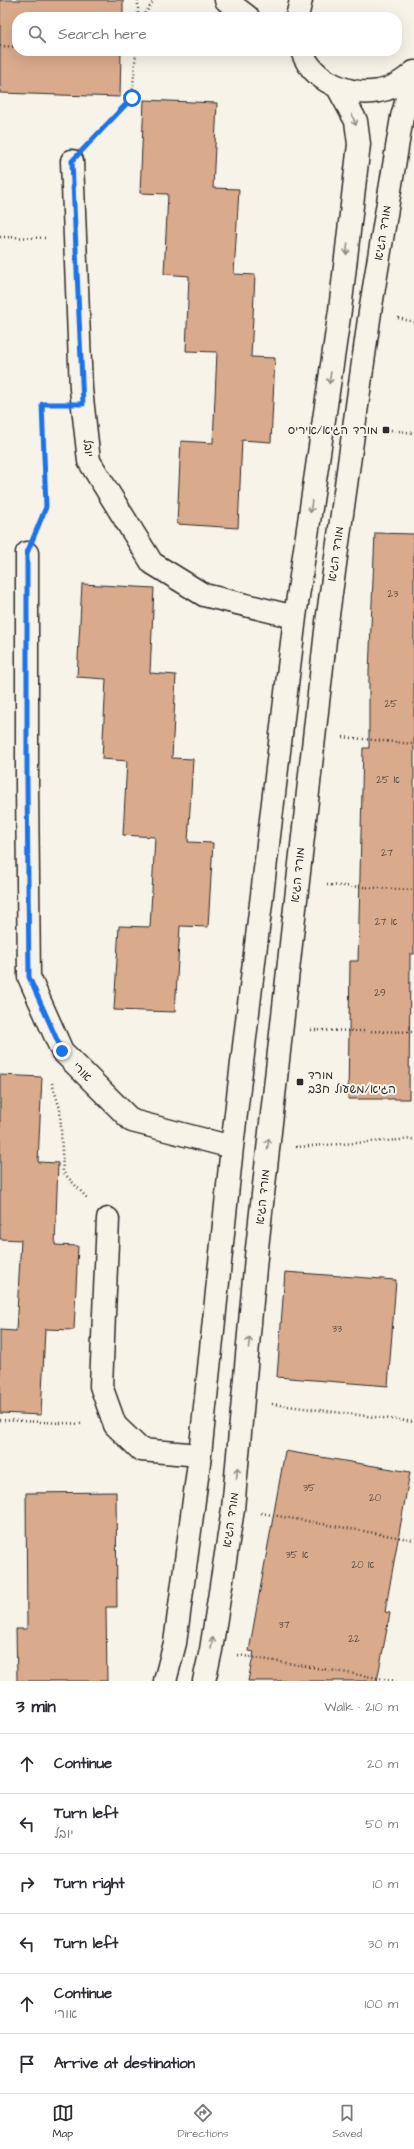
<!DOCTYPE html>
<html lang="en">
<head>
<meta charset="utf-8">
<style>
	:root { --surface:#fff; --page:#f2f2f3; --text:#2b2b33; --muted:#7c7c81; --line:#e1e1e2; --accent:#2b2b2b }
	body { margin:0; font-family:"Architects Daughter","Playpen Sans Hebrew",sans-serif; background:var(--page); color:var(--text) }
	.stop { position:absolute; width:12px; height:12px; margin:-9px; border:3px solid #1a73e8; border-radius:50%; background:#fff }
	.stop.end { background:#1a73e8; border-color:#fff; box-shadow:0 1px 4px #0008 }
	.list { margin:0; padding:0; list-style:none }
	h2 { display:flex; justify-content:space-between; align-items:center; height:52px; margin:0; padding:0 16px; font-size:17px }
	h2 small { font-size:13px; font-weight:400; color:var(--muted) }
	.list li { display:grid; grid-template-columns:26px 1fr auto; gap:12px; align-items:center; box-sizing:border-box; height:60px; padding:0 16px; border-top:1px solid var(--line) }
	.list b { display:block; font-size:15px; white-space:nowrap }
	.list p { margin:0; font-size:13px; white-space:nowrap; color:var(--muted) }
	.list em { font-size:13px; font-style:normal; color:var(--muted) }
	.icon { flex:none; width:22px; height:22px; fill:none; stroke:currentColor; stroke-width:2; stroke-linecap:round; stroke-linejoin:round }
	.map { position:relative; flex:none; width:414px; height:1681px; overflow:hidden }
	.search { position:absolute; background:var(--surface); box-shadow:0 4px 16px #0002; left:12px; right:12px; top:12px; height:44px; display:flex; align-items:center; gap:10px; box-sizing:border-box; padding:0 14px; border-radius:16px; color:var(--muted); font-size:15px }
	.sheet { height:412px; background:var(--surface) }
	nav { display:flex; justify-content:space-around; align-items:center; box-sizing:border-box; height:56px; border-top:1px solid var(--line); background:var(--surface); font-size:11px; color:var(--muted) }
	nav a { display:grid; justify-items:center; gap:2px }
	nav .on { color:var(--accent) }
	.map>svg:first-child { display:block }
	.building { fill:#daaa8c; stroke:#2b2b2b }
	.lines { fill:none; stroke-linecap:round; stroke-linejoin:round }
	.minor-casing { stroke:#2b2b2b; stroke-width:25 }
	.path { stroke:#2b2b2b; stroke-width:2.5; stroke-dasharray:1 3; stroke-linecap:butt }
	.minor { stroke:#f7f3e8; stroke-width:22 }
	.oneway { stroke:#918f8a }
	.route { stroke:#1a73e8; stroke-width:5 }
	.poi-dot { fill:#2b2b2b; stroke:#f7f3e8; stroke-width:1.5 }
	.labels { text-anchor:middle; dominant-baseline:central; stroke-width:4; stroke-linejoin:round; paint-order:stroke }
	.number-label { font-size:10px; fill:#574b43 }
	.street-label { font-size:12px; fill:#2b2b2b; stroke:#f7f3e8 }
	.poi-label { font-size:12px; fill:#2b2b2b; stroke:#f7f3e8; text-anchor:end }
</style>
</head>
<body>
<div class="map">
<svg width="414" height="1681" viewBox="0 0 414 1681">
	<rect width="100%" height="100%" fill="#f7f3e8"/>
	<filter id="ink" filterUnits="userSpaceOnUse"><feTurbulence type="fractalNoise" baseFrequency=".025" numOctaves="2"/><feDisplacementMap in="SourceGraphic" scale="8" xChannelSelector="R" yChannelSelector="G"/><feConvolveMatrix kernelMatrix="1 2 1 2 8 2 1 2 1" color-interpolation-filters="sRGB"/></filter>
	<g filter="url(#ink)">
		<path class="building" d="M0 0H123V17H17V51H121L120 97 0 93Z
			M144 100 217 103 213 188 239 189 234 274 255 275 251 357 275 358 271 442 242 440 238 528 177 524 181 441 213 443 217 352 186 351 189 276 164 274 168 194 140 193Z
			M375 533 414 534V954H410L409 1099H348L350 961H358L363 748H369V672Z
			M82 584 154 588 150 673 176 675 172 758 193 759 188 842 213 843 208 927 180 926 175 1012 114 1010 119 926 150 927 155 837 123 835 127 761 102 759 106 679 77 677Z
			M0 1075 42 1077 38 1162 58 1163 55 1245 78 1246 74 1330 45 1329 41 1415 0 1413V1330L16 1331 21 1240 0 1239Z
			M285 1272 396 1280 388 1386 277 1377Z
			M285 1451 410 1472 385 1612 390 1613 377 1681H248L254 1652 249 1651Z
			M116 1492 117 1607H106L107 1681H17L16 1629H27L26 1493Z"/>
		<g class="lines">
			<g class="minor-casing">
				<path id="minor" d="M226 0 248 17
					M297 17 301 0
					M302 51C312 81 350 97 379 91 393 89 404 81 414 72
					M72 161 81 389 89 461 152 563 204 595 295 617
					M27 553V784L29 977 62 1051 132 1121 232 1147
					M108 1219 101 1386 115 1425 141 1450 200 1455
					M165 1681 175 1643 200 1455 232 1147 295 617 340 310 359 144 356 121 337 86
					M204 1681 211 1650 233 1509 256 1257 327 622 370 312 402 117 414 73"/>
			</g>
			<path class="path" d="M138 0V17
				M143 17 154 0
				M0 46 17 47
				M107 51 136 52
				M91 141 132 98 136 51
				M0 237 47 238
				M398 318 414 322
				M383 429 414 433
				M38 528 46 507 42 404H54
				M343 737 414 744
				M327 885 414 890
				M311 1030 414 1032
				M52 1083 60 1109 63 1172 88 1199
				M296 1147 414 1139
				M272 1404 414 1422
				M0 1420 83 1424
				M261 1513 414 1540
				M238 1655 396 1681"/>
			<use href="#minor" class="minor"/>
		</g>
		<defs><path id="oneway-shaft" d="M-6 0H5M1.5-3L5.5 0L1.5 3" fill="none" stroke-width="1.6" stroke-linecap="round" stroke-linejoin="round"/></defs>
		<g class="oneway">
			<use href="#oneway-shaft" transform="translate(354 120) rotate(70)"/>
			<use href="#oneway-shaft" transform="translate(347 249) rotate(97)"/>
			<use href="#oneway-shaft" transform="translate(330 378) rotate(98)"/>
			<use href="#oneway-shaft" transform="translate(311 507) rotate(98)"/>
			<use href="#oneway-shaft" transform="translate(268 1144) rotate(-84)"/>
			<use href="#oneway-shaft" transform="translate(249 1343) rotate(-85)"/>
			<use href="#oneway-shaft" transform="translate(237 1473) rotate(-85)"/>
			<use href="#oneway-shaft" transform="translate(212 1643) rotate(-81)"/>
		</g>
	</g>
	<g class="lines" filter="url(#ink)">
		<path class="route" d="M62 1051 29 977 27 784V553L46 507 42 404H83L72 161 132 98"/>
	</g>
	<g class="poi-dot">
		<rect x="382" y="426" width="8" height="8" rx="2"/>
		<rect x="296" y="1078" width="8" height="8" rx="2"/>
	</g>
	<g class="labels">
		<g class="number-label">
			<text x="393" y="594">23</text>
			<text x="391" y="704">25</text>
			<text x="388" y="780">25 א</text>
			<text x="387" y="853">27</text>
			<text x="386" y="922">27 א</text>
			<text x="380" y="993">29</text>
			<text x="337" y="1329">33</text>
			<text x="309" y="1488">35</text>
			<text x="375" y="1498">20</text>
			<text x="297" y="1555">35 א</text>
			<text x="363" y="1565">20 א</text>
			<text x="284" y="1625">37</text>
			<text x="354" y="1639">22</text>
		</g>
		<g class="street-label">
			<text transform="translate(383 233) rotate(-81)">מורד הגיא</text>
			<text transform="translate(88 448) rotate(83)">יובל</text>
			<text transform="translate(336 554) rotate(-82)">מורד הגיא</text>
			<text transform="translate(298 875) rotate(-84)">מורד הגיא</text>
			<text transform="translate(82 1072) rotate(45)">אורי</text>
			<text transform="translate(263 1197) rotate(-84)">מורד הגיא</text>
			<text transform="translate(231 1520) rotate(-82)">מורד הגיא</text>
		</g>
		<g class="poi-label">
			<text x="378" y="430">מורד הגיא/איריס</text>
			<text x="308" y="1075" text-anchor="start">מורד<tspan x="308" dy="14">הגיא/משעול חצב</tspan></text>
		</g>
	</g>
</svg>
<div class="stop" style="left:132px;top:98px"></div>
<div class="stop end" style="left:62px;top:1051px"></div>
<div class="search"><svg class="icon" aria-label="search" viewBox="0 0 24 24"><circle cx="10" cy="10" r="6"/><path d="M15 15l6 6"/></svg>Search here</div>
</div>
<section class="sheet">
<h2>3 min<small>Walk · 210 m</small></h2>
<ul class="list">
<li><svg class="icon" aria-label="ahead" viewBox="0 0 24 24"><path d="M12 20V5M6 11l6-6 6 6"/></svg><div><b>Continue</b></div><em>20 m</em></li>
<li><svg class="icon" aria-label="left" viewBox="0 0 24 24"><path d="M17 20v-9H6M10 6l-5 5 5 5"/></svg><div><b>Turn left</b><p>יובל</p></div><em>50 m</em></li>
<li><svg class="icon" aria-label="right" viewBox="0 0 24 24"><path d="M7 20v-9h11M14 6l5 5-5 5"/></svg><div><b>Turn right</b></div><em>10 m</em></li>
<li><svg class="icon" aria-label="left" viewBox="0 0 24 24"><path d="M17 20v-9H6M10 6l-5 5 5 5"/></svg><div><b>Turn left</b></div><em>30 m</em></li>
<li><svg class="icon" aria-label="ahead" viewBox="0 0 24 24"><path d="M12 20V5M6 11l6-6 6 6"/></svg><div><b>Continue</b><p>אורי</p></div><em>100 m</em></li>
<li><svg class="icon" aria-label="arrive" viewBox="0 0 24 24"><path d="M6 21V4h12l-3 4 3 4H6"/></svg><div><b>Arrive at destination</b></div></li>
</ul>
</section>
<nav>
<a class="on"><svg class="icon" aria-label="map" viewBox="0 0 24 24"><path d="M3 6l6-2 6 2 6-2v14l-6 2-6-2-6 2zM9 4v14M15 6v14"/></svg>Map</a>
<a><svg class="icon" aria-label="directions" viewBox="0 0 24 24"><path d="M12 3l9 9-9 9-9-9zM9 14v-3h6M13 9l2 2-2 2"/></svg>Directions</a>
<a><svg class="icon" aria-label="saved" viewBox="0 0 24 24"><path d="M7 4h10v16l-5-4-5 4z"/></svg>Saved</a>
</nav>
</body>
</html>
